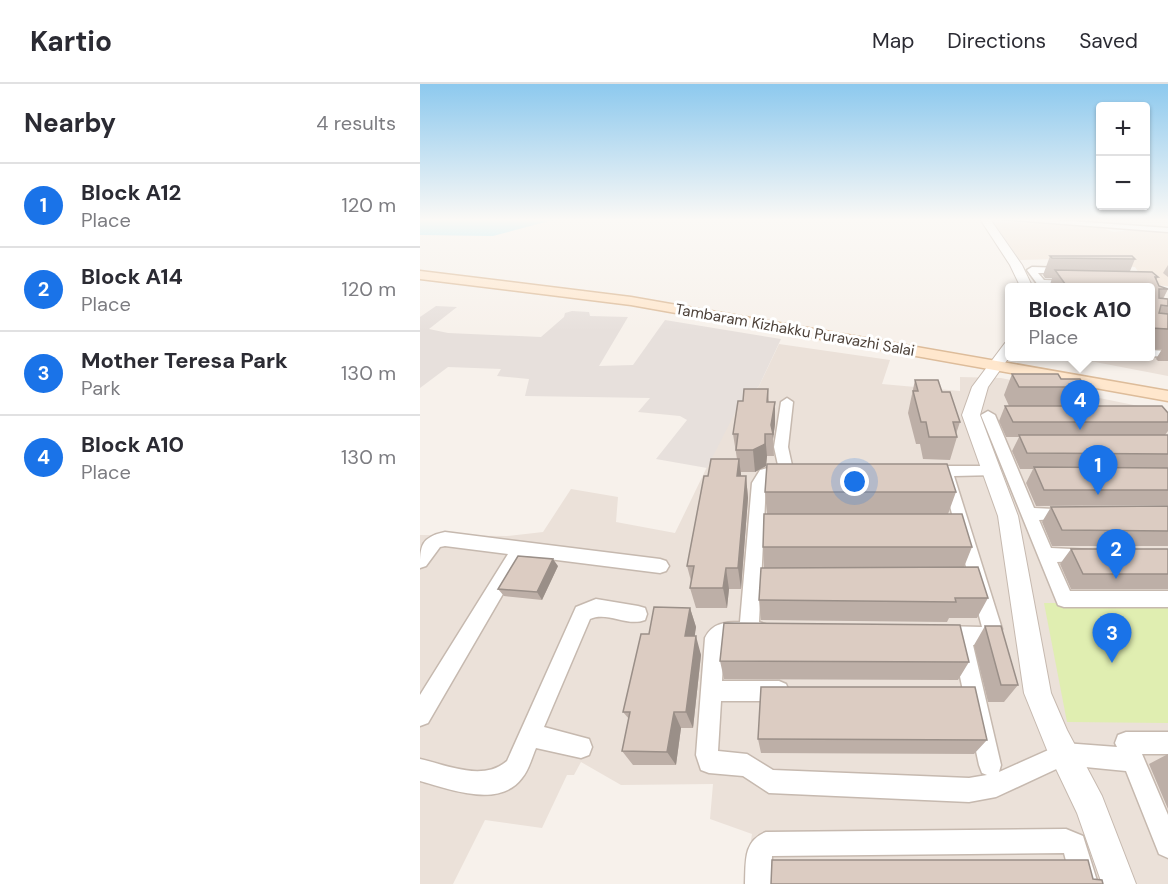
<!DOCTYPE html>
<html lang="en">
<head>
<meta charset="utf-8">
<style>
	:root { --surface:#fff; --page:#f2f2f3; --text:#2b2b33; --muted:#7c7c81; --line:#e1e1e2; --accent:#1a73e8 }
	body { margin:0; font-family:"DM Sans",sans-serif; background:var(--page); color:var(--text) }
	.controls { position:absolute; right:18px; top:18px; display:grid; overflow:hidden; border-radius:6px; box-shadow:0 2px 4px #0004 }
	.controls button { width:54px; height:54px; display:grid; place-items:center; padding:0; border:0; border-bottom:2px solid var(--line); background:var(--surface); color:var(--text); font:30px sans-serif }
	.you { position:absolute; left:435px; top:398px; width:21px; height:21px; margin:-15px; border:4px solid #fff; border-radius:50%; background:#1a73e8; box-shadow:0 0 0 9px #1a73e833 }
	.badge { display:grid; place-items:center; width:39px; height:39px; border-radius:50%; background:var(--accent); color:#fff; font-size:20px; font-weight:700 }
	.pin { position:absolute; translate:-50% -50px; filter:drop-shadow(0 2px 3px #0008) }
	.pin::after { content:''; position:absolute; top:32px; width:21px; height:18px; background:inherit; clip-path:polygon(0 0,100% 0,50% 100%) }
	.popup { position:absolute; left:585px; top:199px; width:150px; height:78px; box-sizing:border-box; display:grid; place-content:center; border-radius:6px; background:var(--surface); filter:drop-shadow(0 2px 4px #0005); font-size:20px; white-space:nowrap; color:var(--muted) }
	.popup b { font-size:22px; color:var(--text) }
	.popup::after { content:''; position:absolute; left:50%; top:100%; margin-left:-12px; border:12px solid transparent; border-top-color:var(--surface) }
	.list { margin:0; padding:0; list-style:none }
	h2 { display:flex; justify-content:space-between; align-items:center; height:78px; margin:0; padding:0 24px; font-size:26px }
	h2 small { font-size:20px; font-weight:400; color:var(--muted) }
	.list li { display:grid; grid-template-columns:39px 1fr auto; gap:18px; align-items:center; box-sizing:border-box; height:84px; padding:0 24px; border-top:2px solid var(--line) }
	.list b { display:block; font-size:22px; white-space:nowrap }
	.list p { margin:0; font-size:20px; white-space:nowrap; color:var(--muted) }
	.list em { font-size:20px; font-style:normal; color:var(--muted) }
	.map { position:relative; flex:none; width:748px; height:800px; overflow:hidden }
	header { display:flex; align-items:center; gap:36px; box-sizing:border-box; height:84px; padding:0 30px; background:var(--surface); border-bottom:2px solid var(--line) }
	header strong { font-size:28px }
	nav { display:flex; gap:33px; margin-inline-start:auto; font-size:21px }
	main { display:flex }
	aside { flex:1; background:var(--surface) }
	.map>svg:first-child { display:block }
	.residential { fill:#ebe1d9 }
	.industrial { fill:#e7e0dc }
	.education { fill:#f1e2d4 }
	.green { fill:#e0eeb1 }
	.water { fill:#a4e8f7 }
	.lines { fill:none; stroke-linecap:round; stroke-linejoin:round }
	.minor-casing { stroke:#c6b9af; stroke-width:3 }
	.tertiary-casing { stroke:#c6b9af; stroke-width:2 }
	.secondary-casing { stroke:#ddbc9a; stroke-width:3 }
	.minor { fill:#fff; fill-rule:evenodd }
	.tertiary { fill:#fff; fill-rule:evenodd }
	.secondary { fill:#ffe7cd; fill-rule:evenodd }
	.wall { fill:#bdafa7 }
	.shaded-wall { fill:#9a8f88 }
	.building { fill:#dcccc2; stroke:#9a8f88; stroke-width:1.5 }
	.labels { text-anchor:middle; dominant-baseline:central; stroke-width:6; stroke-linejoin:round; paint-order:stroke }
	.far-street-label { font-size:15px; fill:#4c4038; stroke:#fff }
</style>
</head>
<body>
<header>
<strong>Kartio</strong>
<nav><a>Map</a><a>Directions</a><a>Saved</a></nav>
</header>
<main>
<aside>
<h2>Nearby<small>4 results</small></h2>
<ul class="list">
<li><span class="badge">1</span><div><b>Block A12</b><p>Place</p></div><em>120 m</em></li>
<li><span class="badge">2</span><div><b>Block A14</b><p>Place</p></div><em>120 m</em></li>
<li><span class="badge">3</span><div><b>Mother Teresa Park</b><p>Park</p></div><em>130 m</em></li>
<li><span class="badge">4</span><div><b>Block A10</b><p>Place</p></div><em>130 m</em></li>
</ul>
</aside>
<div class="map">
<svg width="748" height="800" viewBox="0 0 748 800">
	<rect width="100%" height="100%" fill="#f7f1eb"/>
	<path class="residential" d="M731 206 748 230V292L649 273 730 272Z
		M359 260 470 276 462 300 540 307V293L581 294 748 328V800H324L332 750 290 735 293 700 201 701 161 678 154 691H147L122 744 65 736 33 800H0V451L87 452 123 448 151 405 198 413 196 438 255 449 303 350 318 323 339 302Z"/>
	<path class="industrial" d="M16 222 37 223 9 245 28 249 121 253 144 233 145 229 152 227 169 228 170 232 208 233 179 282 213 281 245 236 361 255 339 302 318 323 287 384 236 375 267 336 260 332 218 328 230 314 105 312 109 295 77 292 81 285 28 283 0 304V233Z"/>
	<path class="education" d="M573 138 676 142 694 148 720 145 744 147 748 149V202L727 201 715 183 677 180 670 174 600 176Z"/>
	<path class="green" d="M624 519H748V639L647 638Z"/>
	<path class="water" d="M0 135H136L73 152 0 151Z"/>
	<g class="lines">
		<g class="minor-casing">
			<path id="minor" d="M581 135H622L748 144V148Z
				M612 183 646 184V188L643 189H618L624 196 650 197 655 200 650 203 618 201 607 186Z
				M730 266 748 267V273L730 272Z
				M367 314 373 318 368 363 373 386 371 390 353 392 346 399 339 538 348 541 351 547 348 553C334 559 317 551 304 558L302 597H359L366 600 369 607 366 614 359 617H301L298 667 327 670 353 686 549 694 567 691 562 689 559 681 533 560 514 557 511 551 514 545 521 542 562 543 522 392H511L504 387 511 382H571L576 383 578 387 576 391 534 392 582 545 578 556 566 561H553L581 681 579 688 644 659 697 663 695 659 698 651 706 648H748V670H722L748 731V774L739 770 706 687 645 681 576 713 549 718 349 709 323 692 289 689 281 686 276 671 285 554C292 539 305 538 320 538L332 399 340 386 358 381 354 363 361 318Z
				M568 327 575 331 614 424 654 426 656 430 654 434 619 436 631 464 671 466 673 471 671 476 637 478 650 507H748V523H644L638 521 561 331Z
				M25 448 240 475 246 477 249 482 246 487 240 489 105 472 8 639 0 642V611L88 470 25 462 20 463 6 482 0 484C0 462 1 453 25 448Z
				M176 515 218 522 225 524 227 530 225 536C207 543 187 527 170 535L124 643 169 655 172 663 169 671 161 674 116 664C112 673 109 686 102 694 79 725 30 705 0 697V675C27 681 63 698 87 677L156 523Z
				M646 745 663 752 678 800H652L644 769 352 772 351 800H325C326 778 323 757 346 748Z"/>
		</g>
		<g class="tertiary-casing">
			<path id="tertiary" d="M560 135H570L602 181 613 204H601L590 181Z
				M590 258V272L568 303 560 331 598 432 631 609 647 646 682 712 716 800H682L657 729 627 666 604 609 578 432 542 331 552 303 585 259Z"/>
		</g>
		<g class="secondary-casing">
			<path id="secondary" d="M0 187 211 213 748 307V317L211 221 0 195Z"/>
		</g>
		<use href="#minor" class="minor"/>
		<use href="#tertiary" class="tertiary"/>
		<use href="#secondary" class="secondary"/>
	</g>
	<path class="wall" d="M630 172 715 175 710 187 738 193 736 196 739 202 748 205 743 215H748V277H738L736 275 742 265H730V204H629L632 194H625L623 191Z
		M748 181V193L743 189Z
		M592 290 641 295 666 303 657 322 748 329V347L745 351H748V421L616 422 606 399 613 385H600L592 367 599 353H586L579 337 585 322H589L584 311Z
		M495 296 540 338 536 350 537 353 530 376 503 375 500 360H496L488 329Z
		M348 305 349 318H355V340L353 355 354 372H347L346 382 335 388H321V392H326L328 414 321 505H309L307 524H276L270 504 271 497 267 482 288 392 317 375 313 350 323 317Z
		M345 408H536L528 430H347Z
		M748 422V462H632L622 438 631 423Z
		M343 463H552L544 483 568 514 557 534H529L527 538 341 536 339 516 344 484Z
		M651 465H748V505H651L640 480Z
		M138 482 122 516 84 512 78 505Z
		M270 524 276 543 274 552 281 571 273 644H261L256 681H213L202 667 209 635 203 628 229 550Z
		M565 542 598 601 584 618H568L554 561Z
		M300 577 549 578 538 596 304 595Z
		M338 655 567 656 554 670 341 669Z
		M748 670V725L729 680Z"/>
	<path class="shaded-wall" d="M355 318V340L353 355 351 341Z
		M345 350 347 372 346 382 335 388 333 366Z
		M319 375 322 398 317 392Z
		M326 392 328 414 321 505 318 484Z
		M133 475 138 482 122 516 117 508Z
		M306 484 309 505 307 524 303 504Z
		M270 524 276 543 272 571 265 552Z
		M276 552 281 571 273 644 266 628Z
		M254 628 261 644 256 681 247 668Z"/>
	<path class="building" d="M630 172H712L715 175 632 174Z
		M635 186 732 188 738 193H735L739 202 748 205H739V214L748 215V222L741 221 739 229 748 230V245L730 244V204H648Z
		M592 290H638L641 295H660L666 303H599Z
		M495 296H518L522 308H530L540 338H533L537 353H509L506 338H501L493 307H498Z
		M324 305H348L347 318H355L351 341 353 350H345V360L333 366H316L318 350H313L318 317H323Z
		M585 322H742L748 329V338H593Z
		M599 351H748V370L607 369Z
		M291 375H319L317 392H326L318 484H306L303 504H270L274 482H267L284 392H288Z
		M347 380H527L536 408H345Z
		M614 383 748 384V406H624Z
		M748 422V447L642 446 631 423Z
		M344 430H542L552 463H343Z
		M651 465H748V490H663Z
		M98 472 133 475 117 508 78 505Z
		M558 483 568 514H535L536 518 339 516 341 484Z
		M234 523 270 524 265 552H276L266 628H254L247 668 202 667 210 628H203L221 550H229Z
		M304 539 540 541 549 578 300 577Z
		M565 542H581L598 601H581Z
		M341 603H555L567 656 338 655Z
		M352 776H668L673 795 682 796 683 800H351Z"/>
	<linearGradient id="sky" x2="0" y2="1"><stop stop-color="#8dc9ee"/><stop offset="0.55" stop-color="#fbf9f6"/><stop offset="1" stop-color="#fbf9f6" stop-opacity="0"/></linearGradient>
	<rect width="748" height="247" fill="url(#sky)"/>
	<g class="labels">
		<g class="far-street-label">
			<text transform="translate(375 246) rotate(10)">Tambaram Kizhakku Puravazhi Salai</text>
		</g>
	</g>
</svg>
<div class="controls">
<button>+</button>
<button>−</button>
</div>
<div class="you"></div>
<div class="pin badge" style="left:678px;top:411px">1</div>
<div class="pin badge" style="left:696px;top:495px">2</div>
<div class="pin badge" style="left:692px;top:579px">3</div>
<div class="pin badge" style="left:660px;top:346px">4</div>
<div class="popup"><b>Block A10</b>Place</div>
</div>
</main>
</body>
</html>
